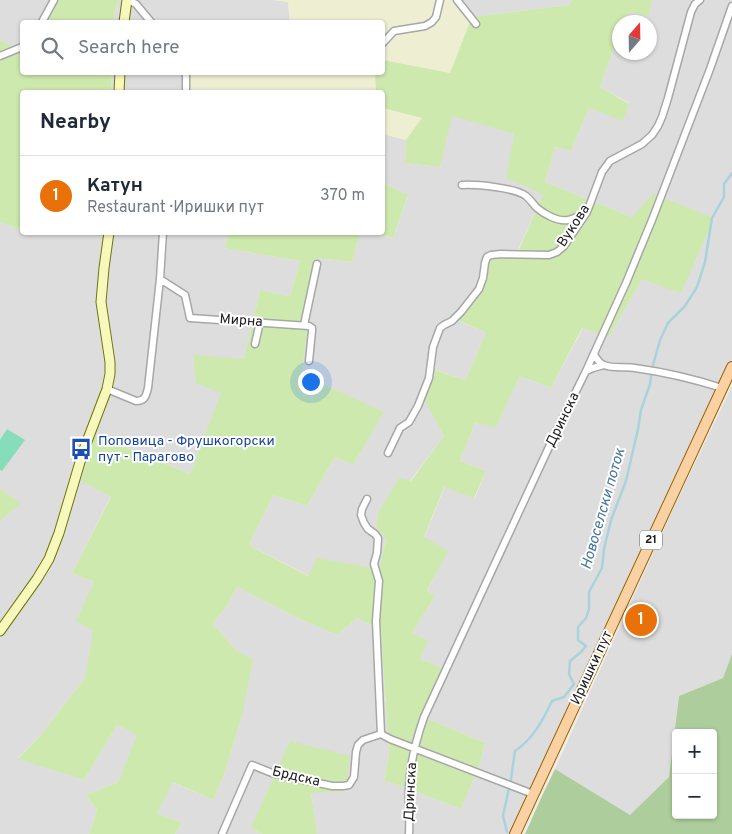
<!DOCTYPE html>
<html lang="en">
<head>
<meta charset="utf-8">
<style>
	:root { --surface:#fff; --page:#f2f2f3; --text:#1f2937; --muted:#747a83; --line:#e0e1e3; --accent:#0b8043 }
	body { margin:0; font-family:Overpass,sans-serif; background:var(--page); color:var(--text) }
	.controls { position:absolute; right:15px; bottom:15px; display:grid; overflow:hidden; border-radius:5px; box-shadow:0 1px 4px #0004 }
	.controls button { width:45px; height:45px; display:grid; place-items:center; padding:0; border:0; border-bottom:1px solid var(--line); background:var(--surface); color:var(--text); font:25px sans-serif }
	.compass { position:absolute; left:612px; top:15px; width:45px; height:45px; border-radius:50%; background:var(--surface); box-shadow:0 1px 4px #0004; rotate:20deg }
	.you { position:absolute; left:310px; top:381px; width:18px; height:18px; margin:-12px; border:4px solid #fff; border-radius:50%; background:#1a73e8; box-shadow:0 0 0 8px #1a73e833 }
	.badge { display:grid; place-items:center; width:32px; height:32px; border-radius:50%; background:var(--accent); color:#fff; font-size:16px; font-weight:700 }
	.pin { position:absolute; translate:-50% -50%; border:2px solid #fff; box-shadow:0 1px 5px #0006 }
	.list { margin:0; padding:0; list-style:none }
	h2 { display:flex; justify-content:space-between; align-items:center; height:65px; margin:0; padding:0 20px; font-size:21px }
	h2 small { font-size:16px; font-weight:400; color:var(--muted) }
	.list li { display:grid; grid-template-columns:32px 1fr auto; gap:15px; align-items:center; box-sizing:border-box; height:80px; padding:0 20px; border-top:1px solid var(--line) }
	.list b { display:block; font-size:19px; white-space:nowrap }
	.list p { margin:0; font-size:16px; white-space:nowrap; color:var(--muted) }
	.list em { font-size:16px; font-style:normal; color:var(--muted) }
	.icon { flex:none; width:28px; height:28px; fill:none; stroke:currentColor; stroke-width:2; stroke-linecap:round; stroke-linejoin:round }
	.map { position:relative; flex:none; width:732px; height:834px; overflow:hidden }
	.search { position:absolute; background:var(--surface); box-shadow:0 1px 4px #0004; left:20px; top:20px; width:365px; height:55px; display:flex; align-items:center; gap:12px; box-sizing:border-box; padding:0 18px; border-radius:5px; color:var(--muted); font-size:19px }
	.panel { position:absolute; background:var(--surface); box-shadow:0 1px 4px #0004; left:20px; top:90px; width:365px; height:145px; border-radius:5px }
	.map>svg:first-child { display:block }
	.residential { fill:#dedddd }
	.farmland { fill:#edeed2 }
	.grass { fill:#cde9ae }
	.forest { fill:#adce9c; fill-rule:evenodd }
	.pitch { fill:#86ddb9 }
	.lines { fill:none; stroke-linecap:round; stroke-linejoin:round }
	.stream { stroke:#a8d3dd; stroke-width:2.5 }
	.street-casing { stroke:#a7a7a7; stroke-width:9 }
	.secondary-casing { stroke:#6e7607; stroke-width:11 }
	.primary-casing { stroke:#986203; stroke-width:12 }
	.street { stroke:#fff; stroke-width:6 }
	.secondary { stroke:#f7f8bc; stroke-width:9 }
	.primary { stroke:#fad1a2; stroke-width:10 }
	.labels { text-anchor:middle; dominant-baseline:central; stroke-width:4; stroke-linejoin:round; paint-order:stroke }
	.shield { fill:#fff; stroke:#636363; stroke-width:1 }
	.shield-label { font-size:12px; font-weight:bold; fill:#202020 }
	.street-label { font-size:14px; fill:#202020; stroke:#fff }
	.transit-label { font-size:14px; fill:#164399; stroke:#fff; text-anchor:start }
	.water-label { font-size:15px; font-style:italic; fill:#47769e; stroke:#fff }
</style>
</head>
<body>
<div class="map">
<svg width="732" height="834" viewBox="0 0 732 834">
	<rect width="100%" height="100%" fill="#f0ede6"/>
	<path class="residential" d="M0 0H58L45 22H22V52L0 40Z
		M118 0H273L288 2 290 22H114V14Z
		M460 0H572L569 5 472 17Z
		M652 0H732V359L701 422 559 728 511 834H317L311 793 350 756 251 827 262 834H175L182 823 157 813 172 782 213 800 224 775 242 716 237 651 213 624 228 604 237 587 296 617 337 635 357 618 381 630 389 755 384 780 461 809 479 766 485 743 428 719 450 671 420 659 412 633 435 596 427 592 447 551 424 538 445 486 475 498 486 471 460 461 475 423 496 426 520 376 551 388 583 328 609 337 642 279 632 217 545 182 555 147 571 151 589 108 623 120 629 103 600 87 619 34 620 52H650V22H624L628 12 649 16Z
		M112 72 184 73 187 92H111Z
		M451 115 515 134 543 194 516 254 477 288 452 318 486 333 465 380 433 369 425 399 444 436 376 526 386 540 379 569 309 576 249 545 273 495 307 506 335 457 353 465 383 412 302 374 308 323H301L317 258 352 262 360 233H374L393 238 408 196 383 183V134L406 140 405 163 440 167Z
		M0 222 22 230V232L229 233 224 248 300 261 290 296 260 290 244 359 222 393 190 474 95 435 111 496 72 573 94 582 77 621 94 631 85 678 40 736 18 758 84 780 117 725 138 735 118 782 86 795 97 810 89 834H0V521L20 503 0 489Z
		M732 386V654L723 678 679 696 669 777 630 816 555 769 675 505Z"/>
	<path class="farmland" d="M273 0H460L472 17 450 73 383 60 382 22H290L288 2Z
		M184 73H375L376 92H187Z
		M382 108 422 118 406 140 383 134Z"/>
	<path class="grass" d="M58 0H118L114 14V22H45Z
		M572 0H652L649 16 628 12 624 22H620L619 34 600 87 629 104 623 121 589 108 571 151 555 147 545 182 632 217 653 194 714 218 681 293 642 279 609 337 582 328 551 388 520 376 496 427 475 423 460 461 486 471 474 498 444 487 424 537 448 551 427 591 435 596 412 633 428 641 420 659 450 671 428 719 485 743 479 766 461 809 384 780 389 755 381 630 357 618 337 635 296 617 237 587 228 604 213 624 237 651 253 659 242 716 224 775 213 800 173 782 157 813 182 823 175 834H89L97 810 86 795 118 782 137 735 117 725 84 780 18 759 40 736 85 678 93 631 76 621 94 582 72 573 111 497 81 481 95 435 190 474 221 393 196 383 193 355 244 359 260 290 290 296 300 261 224 248 229 233H360L352 262 317 258 301 322H308L302 374 384 412 353 465 335 457 307 506 273 495 249 545 308 576 317 558 379 569 386 540 376 526 378 513 399 478 411 481 444 436 424 399 432 369 465 380 486 333 451 317 477 288 483 255 517 254 543 194 506 178 514 134 452 116 440 167 405 163 406 140 422 118 383 108 382 92H376L375 73 382 72 383 60 450 73 472 17 569 5Z
		M0 40 22 52V72L112 73 111 92H22V230L0 222Z
		M383 183 408 195 393 238 374 233 382 232Z
		M0 489 21 503 0 521Z
		M290 741 350 756 345 791 311 793 317 834H262L251 827Z"/>
	<path class="forest" d="M732 654V834H525L542 796 555 769 630 815 669 777 679 696 723 678ZM676 733H713V815H676Z"/>
	<path class="pitch" d="M7 429 25 440 2 471 0 470V440Z"/>
	<g class="lines">
		<path class="stream" d="M507 832 503 816 511 779 515 751C533 739 543 720 552 701L564 697 574 684 569 674 570 661 581 652 586 646 578 640V627L586 618 589 609V592L602 568 604 549 611 520 626 481 638 429 641 410 650 384 652 369 660 340 668 323 685 306 697 287 705 262 712 218 724 197V184L732 173"/>
		<g class="street-casing">
			<path id="street" d="M128 0 136 4 151 22
				M457 0 476 24
				M42 22 54 0
				M382 44 394 31 425 26 432 22 436 17 440 0
				M0 56 22 47
				M185 72 186 76V92
				M462 185C476 184 516 188 526 196 530 199 533 204 537 208 544 214 558 222 568 220 574 219 580 215 586 212
				M160 279 185 295 190 318 309 326 312 328V331L309 361
				M304 325 317 264
				M255 344 260 322
				M594 354C596 358 599 363 604 365 613 369 625 366 635 368 664 372 694 379 722 388
				M586 371 593 368 604 365
				M107 389 136 401C145 401 146 396 148 388L160 279 163 232
				M388 453 400 428 409 422 418 406 429 378 433 347 440 328 444 325 452 321 461 312 479 289 483 278 485 263 487 257 491 255 501 254 549 255 557 252 564 246 587 212 602 172 610 161 642 144 652 135 658 126 662 117 668 98 691 12 695 4 700 0
				M367 499 362 509 361 515 364 523 368 529 375 534 378 538 377 553 374 564 379 581 376 621 381 734
				M381 734 390 739 533 794
				M222 834 252 765 272 773 332 786H343L349 785 354 777 356 752 358 745 363 740 381 734
				M409 834C410 818 408 802 409 787 410 763 416 740 424 717L555 434 586 371 626 283 652 220 710 69 732 6"/>
		</g>
		<g class="secondary-casing">
			<path id="secondary" d="M124 22 127 0
				M119 92 120 72
				M0 631 37 579 49 559 59 533 83 452 107 389 110 374V362L101 302 104 268 109 232"/>
		</g>
		<g class="primary-casing">
			<path id="primary" d="M515 834 732 367"/>
		</g>
		<use href="#street" class="street"/>
		<use href="#secondary" class="secondary"/>
		<use href="#primary" class="primary"/>
	</g>
	<defs>
		<g id="bus-bare" transform="scale(1.725)"><path d="M-5-6H5V4H4V6H2V4H-2V6H-4V4H-5ZM-3.5-4V0h7V-4ZM-3.5 1.2v1.5H-2V1.2ZM2 1.2v1.5H3.5V1.2Z" fill="#1a4fb4" stroke="#fff" stroke-width="2.5" paint-order="stroke"/></g>
	</defs>
	<g fill-rule="evenodd">
		<use href="#bus-bare" x="81" y="449"/>
	</g>
	<g class="labels">
		<rect class="shield" x="640" y="530.5" width="22" height="19" rx="4"/>
		<g class="shield-label">
			<text x="651" y="540">21</text>
		</g>
		<g class="street-label">
			<text transform="translate(574 226) rotate(-57)">Вукова</text>
			<text transform="translate(241 321) rotate(4)">Мирна</text>
			<text transform="translate(563 420) rotate(-64)">Дринска</text>
			<text transform="translate(592 668) rotate(-65)">Иришки пут</text>
			<text transform="translate(296 777) rotate(13)">Брдска</text>
			<text transform="translate(411 792) rotate(-87)">Дринска</text>
		</g>
		<g class="transit-label">
			<text x="98" y="441">Поповица - Фрушкогорски<tspan x="98" dy="16">пут - Парагово</tspan></text>
		</g>
		<g class="water-label">
			<text transform="translate(604 509) rotate(-74)">Новоселски поток</text>
		</g>
	</g>
</svg>
<div class="controls">
<button>+</button>
<button>−</button>
</div>
<svg class="compass" viewBox="-18 -18 36 36"><path d="M0-13l5 13h-10z" fill="#e53935"/><path d="M0 13l5-13h-10z" fill="#747a83"/></svg>
<div class="you"></div>
<div class="pin badge" style="left:641px;top:620px;background:#e8710a">1</div>
<div class="search"><svg class="icon" aria-label="search" viewBox="0 0 24 24"><circle cx="10" cy="10" r="6"/><path d="M15 15l6 6"/></svg>Search here</div>
<section class="panel">
<h2>Nearby<small></small></h2>
<ul class="list">
<li><span class="badge" style="background:#e8710a">1</span><div><b>Катун</b><p>Restaurant · Иришки пут</p></div><em>370 m</em></li>
</ul>
</section>
</div>
</body>
</html>
